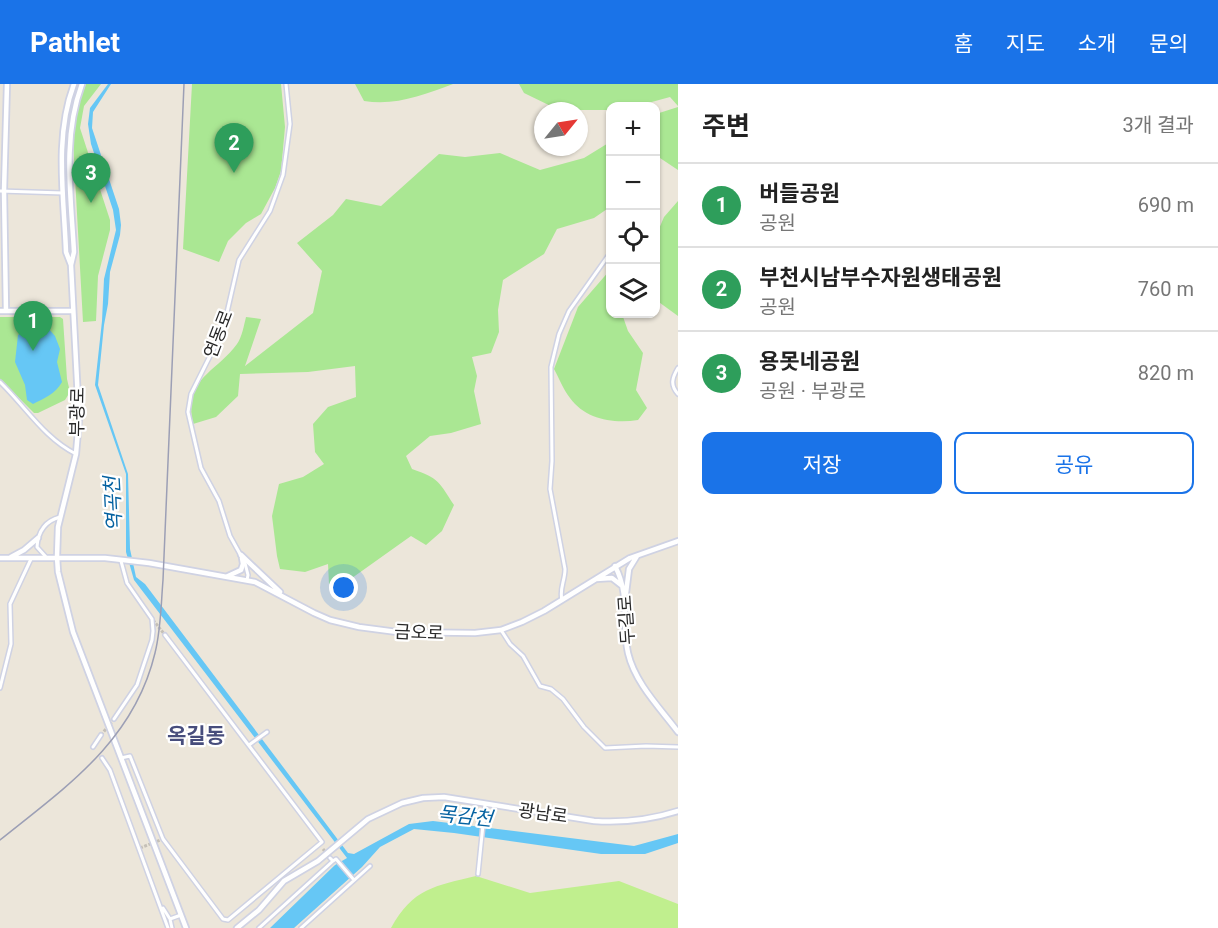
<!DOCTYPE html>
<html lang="ko">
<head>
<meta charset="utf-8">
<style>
	:root { --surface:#fff; --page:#f6f6f6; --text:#222; --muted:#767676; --line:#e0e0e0; --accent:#1a73e8 }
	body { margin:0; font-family:Roboto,"Noto Sans KR",sans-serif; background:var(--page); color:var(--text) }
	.controls { position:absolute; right:18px; top:18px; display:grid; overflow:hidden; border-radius:12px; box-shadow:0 2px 4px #0004 }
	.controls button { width:54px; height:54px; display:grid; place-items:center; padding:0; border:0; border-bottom:2px solid var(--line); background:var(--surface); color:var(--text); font:30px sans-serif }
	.compass { position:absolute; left:534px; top:18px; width:54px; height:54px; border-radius:50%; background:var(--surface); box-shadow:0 2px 4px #0004; rotate:60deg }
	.you { position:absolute; left:344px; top:504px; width:21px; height:21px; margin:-15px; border:4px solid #fff; border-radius:50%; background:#1a73e8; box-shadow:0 0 0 9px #1a73e833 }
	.badge { display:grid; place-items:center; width:39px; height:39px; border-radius:50%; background:var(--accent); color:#fff; font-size:20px; font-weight:700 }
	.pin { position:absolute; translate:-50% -50px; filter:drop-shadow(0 2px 3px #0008) }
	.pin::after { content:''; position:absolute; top:32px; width:21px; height:18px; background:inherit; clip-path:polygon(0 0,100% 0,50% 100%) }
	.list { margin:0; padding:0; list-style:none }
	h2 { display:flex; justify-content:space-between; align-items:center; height:78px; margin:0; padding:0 24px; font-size:26px }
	h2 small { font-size:20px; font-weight:400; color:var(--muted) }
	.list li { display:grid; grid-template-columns:39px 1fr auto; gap:18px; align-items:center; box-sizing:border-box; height:84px; padding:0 24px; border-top:2px solid var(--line) }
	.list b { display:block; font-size:22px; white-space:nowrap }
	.list p { margin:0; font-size:20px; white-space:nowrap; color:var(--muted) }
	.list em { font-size:20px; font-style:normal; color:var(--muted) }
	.actions { display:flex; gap:12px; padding:18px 24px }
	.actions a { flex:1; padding:14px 0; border:2px solid var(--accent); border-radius:12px; text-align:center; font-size:21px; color:var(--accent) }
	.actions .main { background:var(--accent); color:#fff }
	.icon { flex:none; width:33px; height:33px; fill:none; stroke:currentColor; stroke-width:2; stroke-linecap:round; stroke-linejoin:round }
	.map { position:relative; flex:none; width:678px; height:844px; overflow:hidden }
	header { display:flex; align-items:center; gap:36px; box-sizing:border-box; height:84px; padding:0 30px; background:var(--accent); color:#fff }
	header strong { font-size:28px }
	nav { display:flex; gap:33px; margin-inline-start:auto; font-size:21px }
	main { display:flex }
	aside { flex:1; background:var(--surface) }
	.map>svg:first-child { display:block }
	.green { fill:#aae793 }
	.pitch { fill:#c0ef8e }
	.water { fill:#66c7f5 }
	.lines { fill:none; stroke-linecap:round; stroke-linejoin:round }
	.street-tunnel { stroke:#c5c0b7; stroke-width:3; stroke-dasharray:3 1.5; stroke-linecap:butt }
	.street-casing { stroke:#cfd2e3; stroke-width:6 }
	.secondary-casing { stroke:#cfd2e3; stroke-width:8 }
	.street { stroke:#fff; stroke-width:3 }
	.secondary { stroke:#fff; stroke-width:4.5 }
	.rail { stroke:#9c9fb5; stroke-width:1.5 }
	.labels { text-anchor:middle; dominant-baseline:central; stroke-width:4.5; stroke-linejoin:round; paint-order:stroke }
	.street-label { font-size:18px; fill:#292929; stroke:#fff }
	.water-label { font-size:20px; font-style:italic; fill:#0562a1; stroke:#fff }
	.quarter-label { font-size:21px; font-weight:bold; fill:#474d7c; stroke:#fff }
</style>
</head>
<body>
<header>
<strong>Pathlet</strong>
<nav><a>홈</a><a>지도</a><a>소개</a><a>문의</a></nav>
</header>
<main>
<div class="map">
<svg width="678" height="844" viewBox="0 0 678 844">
	<rect width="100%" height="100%" fill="#ece6da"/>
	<path class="green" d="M86 0H101L84 22 80 44 110 136V146L98 192 96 237 83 238 73 57 78 22Z
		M192 0H281L285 43 281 87 275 104 261 130 246 139 228 157 219 178 183 165Z
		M355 0H453C423 11 396 22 364 17Z
		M519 0H678V22L670 13 637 22H610V26H559L524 9Z
		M678 23V86L660 74 656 79V30Z
		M610 58V123L594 134 557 145 544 170 503 196 498 226 499 248 491 269 472 273 477 292 474 307 481 340 451 349 430 352 406 372 412 385C439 394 439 398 454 421L442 447 426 461 411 452 352 494 329 500 328 480 305 488 280 485 277 472 272 432 279 400 303 393 324 380 315 368 313 340 328 323 356 313 355 282 308 288 240 290 238 312 216 333 193 340C183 294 216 289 237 260 242 253 244 241 246 233L261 235 245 282 313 229 322 187 297 159 333 131 346 115 381 122 439 70 465 73 500 69 540 86 584 74Z
		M678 117V232L656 216V152L664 133Z
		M610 186V230H622L628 247 643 269 636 306 647 324 638 336C613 340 585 335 570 314 563 305 559 294 554 285L578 223Z
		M0 233H60L63 235 67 295 70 308 65 316 38 329H34L0 295Z"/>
	<path class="pitch" d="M476 792 530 809 619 797 678 820V844H391C413 804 435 802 476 792Z"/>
	<path class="water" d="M108 0H111L93 28 92 44 119 125 121 141 120 151 110 188 108 220 104 241 98 301 128 390 130 465 136 493 145 500 348 769 354 770 409 740 433 737 634 762 678 750V759L645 770H601L454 749 414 745 380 763 362 783 294 844H270L335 781 347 774 134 496 126 468V390L95 301 102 237 104 195 116 146 113 126 91 60 88 40 90 24Z
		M39 243 48 244 55 252 60 265 57 278 62 298C55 310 45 314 33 320L27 316 25 301 15 278 18 251 29 244Z"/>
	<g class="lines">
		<path class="street-tunnel" d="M153 536 165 551
			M101 651 114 635
			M140 764 163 755
			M323 765 330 774"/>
		<g class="street-casing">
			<path id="street" d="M0 107 63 109
				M678 284C672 294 670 301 678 310
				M0 298C25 322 44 354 76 370
				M46 473 37 463C38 447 45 437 60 433
				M247 496 248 491 245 479 230 452 219 417 201 384 188 328 191 310 223 246 239 176 270 127 283 91 290 40 286 0
				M562 516C559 505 565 497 565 485L550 405 552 377 551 283 559 250 569 227 608 172
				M501 546 510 560 523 572 540 602 551 605 563 615 584 643 605 664 646 662 678 663
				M0 604 11 560 10 520 31 475
				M114 635 137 601 152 556 153 547 152 535 127 499 121 477
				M249 661 267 648
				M93 663 101 651
				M102 674 110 686 168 844
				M121 674 130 672 163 755 223 835 228 836 322 758 165 551
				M330 774 333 777 336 775 354 796
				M478 790 485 721
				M163 824 170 835
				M172 844 170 835 181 831
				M259 844 333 777
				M301 844 370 782"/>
		</g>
		<g class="secondary-casing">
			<path id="secondary" d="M74 0C54 53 64 113 66 168L71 181 79 335 76 370 58 443 57 473 58 488 73 548 186 844
				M71 181 74 168C71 112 62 54 82 0
				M0 227H73
				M6 227 4 107 7 0
				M241 471 280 508
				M11 473 24 466 38 454
				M0 474H105L149 479 255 498 314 529 330 536 359 543 397 548 475 549 501 546 522 538 544 527 630 474 678 457
				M615 482C631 513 621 538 628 569 635 599 660 624 678 648
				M228 492 241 486 243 480 242 474
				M596 495 612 494 621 501
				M626 509 629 485 637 472
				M237 844 259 826 284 797 318 777 368 735 402 719 423 714 444 713 594 737C624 739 650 736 678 727"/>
		</g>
		<use href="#street" class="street"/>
		<use href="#secondary" class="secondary"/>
		<path class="rail" d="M0 756C66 703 134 657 155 569 161 545 161 520 163 496L184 0"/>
	</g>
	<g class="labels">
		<g class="street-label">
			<text transform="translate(218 250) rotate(-69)">연동로</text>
			<text transform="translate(77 328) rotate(-89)">부광로</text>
			<text transform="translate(626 536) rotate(-94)">두길로</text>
			<text transform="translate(419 548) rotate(2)">금오로</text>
			<text transform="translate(543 729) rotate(8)">광남로</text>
		</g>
		<g class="water-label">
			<text transform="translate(113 420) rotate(-93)">역곡천</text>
			<text transform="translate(465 732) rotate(6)">목감천</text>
		</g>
		<g class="quarter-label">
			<text x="196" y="652">옥길동</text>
		</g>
	</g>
</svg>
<div class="controls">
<button>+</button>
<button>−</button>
<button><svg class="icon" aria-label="locate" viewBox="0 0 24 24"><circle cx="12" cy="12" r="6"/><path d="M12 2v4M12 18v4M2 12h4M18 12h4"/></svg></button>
<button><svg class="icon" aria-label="layers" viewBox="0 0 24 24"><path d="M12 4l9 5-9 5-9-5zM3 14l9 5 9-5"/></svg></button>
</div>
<svg class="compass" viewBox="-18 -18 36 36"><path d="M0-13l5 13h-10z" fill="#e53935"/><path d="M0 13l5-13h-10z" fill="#767676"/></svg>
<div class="you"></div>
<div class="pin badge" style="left:33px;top:267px;background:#2e9e5b">1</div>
<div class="pin badge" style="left:234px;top:89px;background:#2e9e5b">2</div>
<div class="pin badge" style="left:91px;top:119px;background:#2e9e5b">3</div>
</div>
<aside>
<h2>주변<small>3개 결과</small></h2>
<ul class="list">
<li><span class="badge" style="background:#2e9e5b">1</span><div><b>버들공원</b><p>공원</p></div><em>690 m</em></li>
<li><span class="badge" style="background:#2e9e5b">2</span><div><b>부천시남부수자원생태공원</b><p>공원</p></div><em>760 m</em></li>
<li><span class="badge" style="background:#2e9e5b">3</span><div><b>용못네공원</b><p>공원 · 부광로</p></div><em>820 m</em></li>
</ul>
<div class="actions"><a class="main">저장</a><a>공유</a></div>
</aside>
</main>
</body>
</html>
